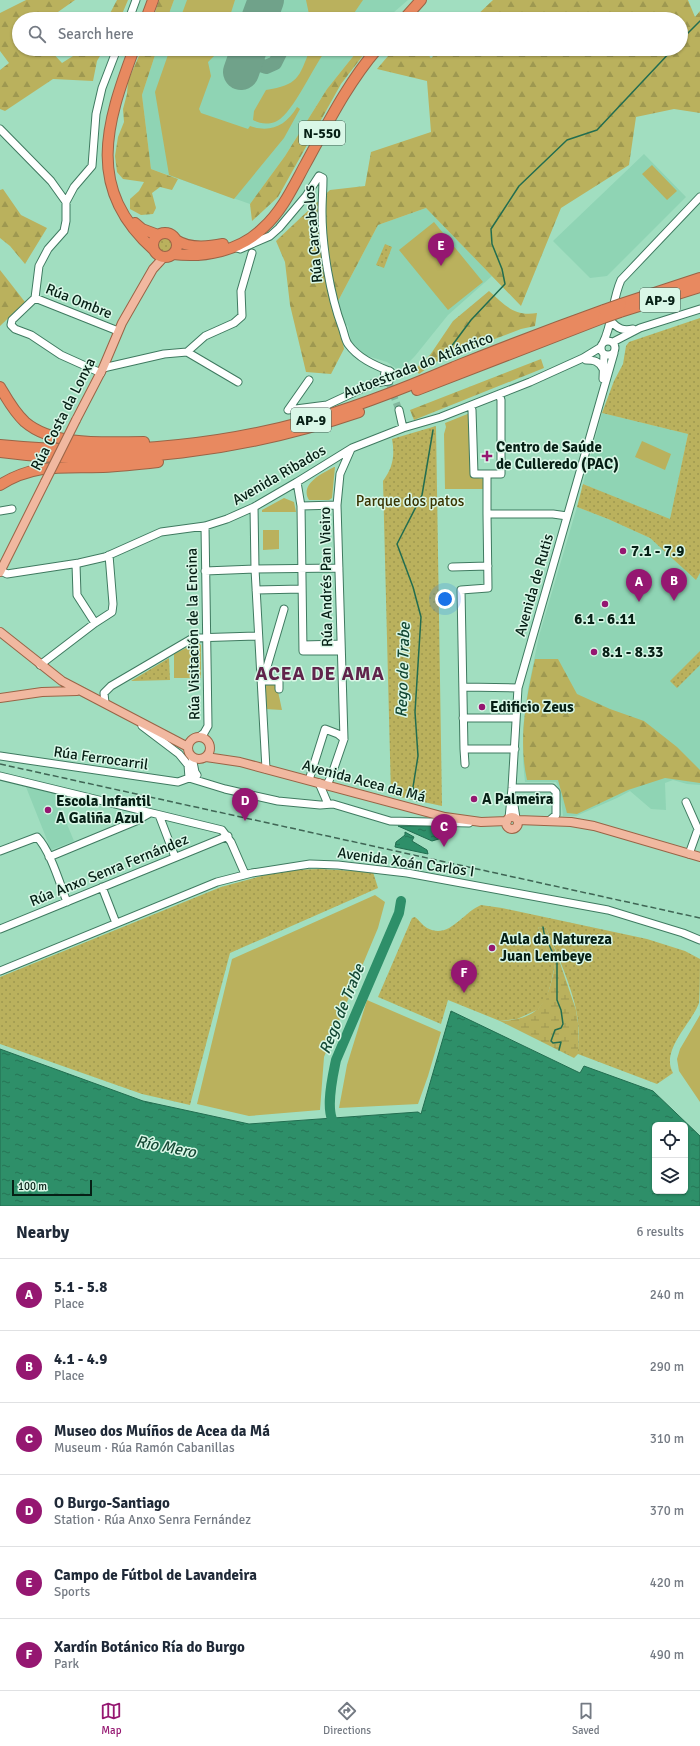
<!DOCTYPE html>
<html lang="en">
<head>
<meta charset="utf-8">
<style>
	:root { --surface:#fff; --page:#f2f2f3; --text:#1f2937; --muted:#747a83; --line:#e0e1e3; --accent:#951771 }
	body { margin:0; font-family:Signika,sans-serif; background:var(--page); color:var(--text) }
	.controls { position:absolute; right:12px; bottom:12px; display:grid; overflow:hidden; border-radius:6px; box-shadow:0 1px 3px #0004 }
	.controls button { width:36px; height:36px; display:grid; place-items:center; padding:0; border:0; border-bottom:1px solid var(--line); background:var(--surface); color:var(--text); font:20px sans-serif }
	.scale { position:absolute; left:12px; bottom:10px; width:80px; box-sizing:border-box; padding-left:4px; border:2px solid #061f15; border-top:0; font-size:11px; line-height:14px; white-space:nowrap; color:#061f15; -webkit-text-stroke:3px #d9f7e7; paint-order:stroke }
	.you { position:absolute; left:445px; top:599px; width:14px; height:14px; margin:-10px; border:3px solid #fff; border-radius:50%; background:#1a73e8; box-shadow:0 0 0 6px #1a73e833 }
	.badge { display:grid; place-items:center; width:26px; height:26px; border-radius:50%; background:var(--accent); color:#fff; font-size:13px; font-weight:700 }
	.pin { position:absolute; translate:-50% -33px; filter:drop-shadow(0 1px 2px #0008) }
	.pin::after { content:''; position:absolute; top:21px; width:14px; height:12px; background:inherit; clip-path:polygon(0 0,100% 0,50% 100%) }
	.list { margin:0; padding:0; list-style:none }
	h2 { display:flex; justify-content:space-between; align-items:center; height:52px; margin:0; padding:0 16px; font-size:17px }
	h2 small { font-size:13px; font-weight:400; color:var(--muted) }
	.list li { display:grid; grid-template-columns:26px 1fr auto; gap:12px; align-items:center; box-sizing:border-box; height:72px; padding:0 16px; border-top:1px solid var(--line) }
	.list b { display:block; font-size:15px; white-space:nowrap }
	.list p { margin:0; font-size:13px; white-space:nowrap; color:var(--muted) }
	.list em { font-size:13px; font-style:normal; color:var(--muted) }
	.icon { flex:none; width:22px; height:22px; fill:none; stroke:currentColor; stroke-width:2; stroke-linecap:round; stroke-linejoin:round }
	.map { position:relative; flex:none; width:700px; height:1206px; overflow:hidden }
	.search { position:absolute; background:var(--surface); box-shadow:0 1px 3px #0004; left:12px; right:12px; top:12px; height:44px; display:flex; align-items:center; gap:10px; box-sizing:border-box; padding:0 14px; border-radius:22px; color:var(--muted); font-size:15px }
	.sheet { height:484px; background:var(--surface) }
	nav { display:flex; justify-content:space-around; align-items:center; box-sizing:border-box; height:56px; border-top:1px solid var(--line); background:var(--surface); font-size:11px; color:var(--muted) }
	nav a { display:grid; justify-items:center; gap:2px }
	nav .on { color:var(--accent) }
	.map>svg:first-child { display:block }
	.built { fill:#8fd4b4 }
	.grass { fill:#bab15d }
	.forest { fill:url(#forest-firs) }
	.wetland { fill:url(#wetland-marsh) }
	.park { fill:url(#park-dots) }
	.water { fill:url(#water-ripples); stroke:#226d50; fill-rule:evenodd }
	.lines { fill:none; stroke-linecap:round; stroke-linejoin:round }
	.stream { stroke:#226d50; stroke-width:1.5 }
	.river { stroke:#2e8f69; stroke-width:10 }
	.taxiway { stroke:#70a28a; stroke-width:14 }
	.runway { stroke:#70a28a; stroke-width:36 }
	.minor-tunnel { stroke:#82b89e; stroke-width:7; stroke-dasharray:7 3.5; stroke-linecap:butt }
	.minor-casing { stroke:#3f7a60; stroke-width:9 }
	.major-casing { stroke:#996446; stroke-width:10 }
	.highway-casing { stroke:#996446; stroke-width:12 }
	.minor { stroke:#fff; stroke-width:7 }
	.major { stroke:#f1b8a0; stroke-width:8 }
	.highway { stroke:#e88960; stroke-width:10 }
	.rail { stroke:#3f6554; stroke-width:1.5; stroke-dasharray:6 3; stroke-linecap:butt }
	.major-bridge-casing { stroke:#996446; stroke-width:10; stroke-linecap:butt }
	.highway-bridge-casing { stroke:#996446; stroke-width:12; stroke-linecap:butt }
	.major-bridge { stroke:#f1b8a0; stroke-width:8 }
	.highway-bridge { stroke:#e88960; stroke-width:10 }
	.poi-dot { fill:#951771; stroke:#d9f7e7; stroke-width:1.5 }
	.labels { text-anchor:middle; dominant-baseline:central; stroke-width:3; stroke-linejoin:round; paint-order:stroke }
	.shield { fill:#d9f7e7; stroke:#456054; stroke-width:1 }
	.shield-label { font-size:14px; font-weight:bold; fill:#061f15 }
	.street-label { font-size:15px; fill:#061f15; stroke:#d9f7e7 }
	.poi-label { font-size:15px; font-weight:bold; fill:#061f15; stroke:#d9f7e7; text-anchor:start }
	.park-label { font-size:15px; fill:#393402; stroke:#d9f7e7 }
	.water-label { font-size:16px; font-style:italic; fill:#144834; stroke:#d9f7e7 }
	.district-label { font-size:19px; font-weight:bold; letter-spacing:1px; fill:#60244b; stroke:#d9f7e7 }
</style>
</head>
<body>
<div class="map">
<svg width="700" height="1206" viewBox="0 0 700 1206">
	<defs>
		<pattern id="forest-firs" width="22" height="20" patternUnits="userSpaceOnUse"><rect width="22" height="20" fill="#bab15d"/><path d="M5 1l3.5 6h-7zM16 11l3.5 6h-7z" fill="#9e9850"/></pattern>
		<pattern id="wetland-marsh" width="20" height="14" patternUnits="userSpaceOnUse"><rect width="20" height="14" fill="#bab15d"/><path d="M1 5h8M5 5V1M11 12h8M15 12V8" fill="none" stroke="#9e9850"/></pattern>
		<pattern id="park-dots" width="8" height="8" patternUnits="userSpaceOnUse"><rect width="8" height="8" fill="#bab15d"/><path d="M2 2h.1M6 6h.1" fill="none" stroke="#9e9850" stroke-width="1.8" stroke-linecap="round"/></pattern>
		<pattern id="water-ripples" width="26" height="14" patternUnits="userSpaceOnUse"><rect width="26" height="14" fill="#2e8f69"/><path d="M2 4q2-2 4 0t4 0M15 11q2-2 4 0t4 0" fill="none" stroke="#257455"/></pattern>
	</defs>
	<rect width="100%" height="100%" fill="#a1dec0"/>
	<path class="built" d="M174 0H408L386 19H167Z
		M157 49H359L327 89 285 156 250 204 151 169 142 95Z
		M644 154 686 197 607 276 590 278 553 241Z
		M426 208 492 276 448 315 415 356 400 371 387 362 361 354 352 346 348 326 344 324 336 305 378 225Z
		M602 413 688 434 670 520 583 484Z
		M577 507 608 519 650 538 696 579 700 573V785L687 784 673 780 665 783 666 810 651 809 630 791 617 798 576 816H563L560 791 556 782H525L523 761V728L528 689 539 636Z
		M26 787 54 793 74 841 51 850Z"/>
	<path class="grass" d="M187 0H235L229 19H180Z
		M306 0H363L350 19H310Z
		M170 49H219L217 53 208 62 211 76 199 109 201 113 248 129 250 126C270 133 286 126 297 107L300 109 284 138 234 199 169 175 155 92Z
		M310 49H327C313 66 294 112 277 121 269 125 260 124 253 120L254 111 266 90C298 85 299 78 310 49Z
		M652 165 677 191 667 200 642 174Z
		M434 222 483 282 448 310 399 250Z
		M470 413 473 477 483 479 484 489H445L444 434 446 427 445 423Z
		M642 441 671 454 665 470 635 457Z
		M334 467H335L332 498 329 500H309C299 484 323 473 334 467Z
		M284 498 294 502 296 512H262V510Z
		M263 530H279V549L263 550Z
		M198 642 201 645V678H174V654Z
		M264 682H276L282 710 265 709Z
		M375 895 385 902 378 928 324 1057 320 1110 249 1116 197 1104 232 959Z
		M367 1000 441 1032 428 1076 418 1104 339 1108 347 1065Z
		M700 1015V1102L679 1071 677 1059 680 1049Z"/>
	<path class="forest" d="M26 0H75L48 19H19V49H49L62 63 84 49H104L97 61 93 81 53 79 5 111 0 109V70L9 63 0 51V13Z
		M117 0H128L120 19H107Z
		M159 0H174L167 19H153Z
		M493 0H688L695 17 700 11V113L674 109 636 117 629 165 561 208 521 306 426 208 378 225 336 305 344 349 331 374 306 372 290 305 285 262 276 241 330 190 365 186 371 152 431 132 427 81 377 69 394 49H423L431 58 441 49H681V19H473Z
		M142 49H157L142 95 151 169 178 179 172 190 160 187 152 193 156 208 153 214 141 215 130 209V199L139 191 144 182 123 179 117 172 115 156 118 137 124 122 123 109 127 94 128 81Z
		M359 49H368L341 84 278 197 252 221 250 204 285 156 327 89Z
		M3 189 21 215 47 228 25 264 10 246 0 238V190Z
		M0 270 25 302 0 326Z
		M489 291C505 305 514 317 537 313L535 326 521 329 439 360 419 374 415 369 430 355 453 321Z
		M541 359 544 368 414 420 410 410Z
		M535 659H558L577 694 610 709 644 721 677 747 700 770V783L665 778 628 790 577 814 567 813 558 780H527C518 740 526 699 535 659Z"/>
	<path class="wetland" d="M538 927 546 928 559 960 576 1010 578 1023V1054L574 1058 500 1021C541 1020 549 1000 555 964L546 947Z"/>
	<path class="park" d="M156 245a8 8 0 1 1 16 0a8 8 0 1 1-16 0Z
		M385 244 392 247 384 268 376 265Z
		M700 318V573L696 580 650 538 608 519 577 507 583 484 670 519 688 434 602 413 614 381 623 364 626 346 629 342Z
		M436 426 442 806 391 795 383 481C393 467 395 456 392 439Z
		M700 651V665L677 688 670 681Z
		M169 658 170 680 131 681Z
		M320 869 373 872 378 888 230 953 190 1105 142 1094 0 1044V977L221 887 272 873 292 870Z
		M481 905 502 908 647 939 685 951 700 959C700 968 700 995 699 1003 692 1023 660 1050 673 1073L657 1084 578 1054C578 1043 579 1033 578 1022 576 996 557 953 546 928L538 927 546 947 555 964 551 983 546 1000 537 1010 517 1019 500 1021 448 1000 441 1024 378 997 412 918 415 917C419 920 422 925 427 928 449 940 462 913 481 905Z"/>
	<path class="water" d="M398 826H450L452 835 432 841Z
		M405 832 414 837 412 841 427 850 428 854 395 847 396 842 405 835Z
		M451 1011 580 1073 584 1066 653 1091 700 1136V1206H0V1049L143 1101 249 1124 418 1112 421 1114ZM655 1125H685V1191H655Z"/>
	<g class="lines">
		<path class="stream" d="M681 40 700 21
			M448 351 471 320 505 284 502 269 492 244 491 229 519 186 567 140 597 130 673 49
			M417 801 413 787 418 756 415 712 421 617 413 587 397 544 422 495 433 430
			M543 927 544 933 557 963V1000L561 1010 563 1024 561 1028 555 1030 551 1041 553 1043 561 1042 559 1050"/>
		<path class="river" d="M339 1128C322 1119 333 1075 336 1060L399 913 401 901"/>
		<path class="taxiway" d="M270 0 275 19
			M246 58 249 61 266 67 275 63 282 49"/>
		<path class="runway" d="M259 19 266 0
			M241 72 249 49"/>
		<path class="minor-tunnel" d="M389 383 399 410"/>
		<g class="minor-casing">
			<path id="minor" d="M129 19 136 0
				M117 49 102 88 96 114 92 166 74 187 66 202V221L64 231 48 249 39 266 35 298 118 331
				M0 129 51 181 66 202
				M233 247 240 249 270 236 279 228 306 196 319 176 323 178C323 190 322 201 322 212 322 246 330 295 342 327 344 332 345 340 348 344 358 358 374 365 389 371
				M35 298 12 320 11 325 15 329 31 335 61 355 101 373
				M611 321C618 329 623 331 633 329
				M601 348a7 7 0 1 1 14 0a7 7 0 1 1-14 0Z
				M613 342 640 328 700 309
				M603 343C613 323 612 300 621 280L700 197
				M187 352 238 382
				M586 360C594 360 599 361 603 369
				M103 368 164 354 187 352 205 336 234 323 242 316 241 291 252 253
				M384.5 374a3.5 3.5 0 1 1 7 0a3.5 3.5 0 1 1-7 0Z
				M603 379 604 354
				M309 380 288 410 327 405 374 383 389 381
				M470 406 472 410 474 474H501V400L499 394
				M399 410 403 428
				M487 474V514H553L567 516
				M297 482 301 506 303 651H341
				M301 506 337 505
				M254 507 255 569 266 769
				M0 511 12 509
				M487 514 488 588 461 590 464 749H515
				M76 564 77 595 95 623
				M452 567 488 566
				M1 571 7 574 79 563 105 557 161 532 205 526 227 519 254 507 297 482 352 448 403 428 441 417 530 382 583 358 601 347
				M205 571 255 569 339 568
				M256 590 302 589
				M303 645 341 644
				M40 665 95 623 112 612 113 604 109 555
				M261 680 264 677 284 609
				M261 681H279V689
				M463 687 518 688
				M105 703 104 693 111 686 193 638 258 636
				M463 718H516
				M142 726 179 754 188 765 189 778
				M199 737 204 733 208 726 205 526
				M464 749 465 764
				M0 756 178 782 189 778 195 772
				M192 757 195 772 197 775
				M0 776 222 830 231 842 245 874
				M189 778 225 789 278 801 320 805 333 804 390 821 469 823
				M309 780 325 729 338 734 344 739
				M319 783 328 804
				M327 785 332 774 344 739 337 505 340 474 351 449
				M512 788H552L556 792V815L549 821
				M513 799 516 818
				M686 802 698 829 689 854
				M159 815 175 857
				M509 818 512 788 518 688 614 353
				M0 851 37 837C50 850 60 884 67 902
				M49 857 136 821 150 813
				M102 887 116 923
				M0 929 228 836
				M0 971 217 882 252 873 310 864 338 865 407 873 608 910 683 933 700 940"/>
		</g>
		<g class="major-casing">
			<path id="major" d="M76 420 103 368 122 323 153 269 164 257
				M0 572 45 482
				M0 632 62 681 188 747
				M0 698 42 692 77 691
				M188 748a11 11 0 1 1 22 0a11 11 0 1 1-22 0Z
				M206 757 240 762 445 817 481 822 507 821
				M506 823a6 6 0 1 1 12 0a6 6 0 1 1-12 0Z
				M518 820 571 822 594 826 700 857"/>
		</g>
		<g class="highway-casing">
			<path id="highway" d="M146 19 153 0
				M404 19 421 0
				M134 49C106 124 85 189 154 250
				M135 223 142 229 158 235
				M153 245a12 12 0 1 1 24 0a12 12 0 1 1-24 0Z
				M176 240C189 249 208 247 223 244
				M173 254C204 258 240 251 263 228 282 211 293 187 305 165 327 125 347 84 377 49
				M621 304 700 278
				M620 312 700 287
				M0 387C7 399 14 412 25 422 54 447 108 442 144 442
				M417 390 603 318
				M0 445C102 455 204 449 303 422 355 408 405 388 454 367 504 347 554 328 604 310
				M0 452C120 468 245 451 359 412
				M0 485C34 463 65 468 103 467 121 466 140 464 158 462"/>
		</g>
		<use href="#minor" class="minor"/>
		<use href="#major" class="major"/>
		<use href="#highway" class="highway"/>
		<path class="rail" d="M0 764 700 918"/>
		<g class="major-bridge-casing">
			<path id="major-bridge" d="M45 482 76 420"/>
		</g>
		<g class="highway-bridge-casing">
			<path id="highway-bridge" d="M604 310 621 304
				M603 318 620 312"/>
		</g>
		<use href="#major-bridge" class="major-bridge"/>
		<use href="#highway-bridge" class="highway-bridge"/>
	</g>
	<g class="poi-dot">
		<path d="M485 450h4v4h4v4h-4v4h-4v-4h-4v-4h4z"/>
		<circle cx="623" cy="551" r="4"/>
		<circle cx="605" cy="604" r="4"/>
		<circle cx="594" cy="652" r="4"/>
		<circle cx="482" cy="707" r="4"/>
		<circle cx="474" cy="799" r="4"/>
		<circle cx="48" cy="810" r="4"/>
		<circle cx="492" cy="948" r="4"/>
	</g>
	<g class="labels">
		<g class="shield">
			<rect x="299" y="121" width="46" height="24" rx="3"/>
			<rect x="640" y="288" width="40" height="24" rx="3"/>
			<rect x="291" y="408" width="40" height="24" rx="3"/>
		</g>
		<g class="shield-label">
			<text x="322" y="133">N-550</text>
			<text x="660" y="300">AP-9</text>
			<text x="311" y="420">AP-9</text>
		</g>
		<g class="street-label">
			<text transform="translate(313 234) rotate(-95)">Rúa Carcabelos</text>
			<text transform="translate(79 301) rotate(22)">Rúa Ombre</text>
			<text transform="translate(418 365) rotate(-21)">Autoestrada do Atlántico</text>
			<text transform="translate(63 414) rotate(-63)">Rúa Costa da Lonxa</text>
			<text transform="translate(279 475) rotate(-30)">Avenida Ribados</text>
			<text transform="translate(326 577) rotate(-91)">Rúa Andrés Pan Vieiro</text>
			<text transform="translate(534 585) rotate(-74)">Avenida de Rutis</text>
			<text transform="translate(193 634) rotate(-91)">Rúa Visitación de la Encina</text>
			<text transform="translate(101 758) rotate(8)">Rúa Ferrocarril</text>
			<text transform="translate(364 781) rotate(15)">Avenida Acea da Má</text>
			<text transform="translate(406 862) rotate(8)">Avenida Xoán Carlos I</text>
			<text transform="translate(109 870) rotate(-22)">Rúa Anxo Senra Fernández</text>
		</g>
		<g class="poi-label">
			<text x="496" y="447">Centro de Saúde<tspan x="496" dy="17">de Culleredo (PAC)</tspan></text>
			<text x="631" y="551">7.1 - 7.9</text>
			<text x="605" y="619" text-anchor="middle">6.1 - 6.11</text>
			<text x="602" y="652">8.1 - 8.33</text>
			<text x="490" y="707">Edificio Zeus</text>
			<text x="482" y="799">A Palmeira</text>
			<text x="56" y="801">Escola Infantil<tspan x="56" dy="17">A Galiña Azul</tspan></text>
			<text x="500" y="939">Aula da Natureza<tspan x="500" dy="17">Juan Lembeye</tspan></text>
		</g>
		<g class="park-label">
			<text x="410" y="501">Parque dos patos</text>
		</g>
		<g class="water-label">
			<text transform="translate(403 670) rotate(-88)">Rego de Trabe</text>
			<text transform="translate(342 1009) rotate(-68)">Rego de Trabe</text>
			<text transform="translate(166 1147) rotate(11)">Río Mero</text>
		</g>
		<g class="district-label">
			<text x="320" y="674">ACEA DE AMA</text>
		</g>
	</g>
</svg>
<div class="controls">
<button><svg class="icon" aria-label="locate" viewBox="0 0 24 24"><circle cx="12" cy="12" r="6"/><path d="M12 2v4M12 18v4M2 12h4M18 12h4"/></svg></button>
<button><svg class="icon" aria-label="layers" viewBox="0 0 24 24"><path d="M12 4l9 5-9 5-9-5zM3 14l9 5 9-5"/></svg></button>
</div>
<div class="scale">100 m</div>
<div class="you"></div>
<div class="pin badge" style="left:639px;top:602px">A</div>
<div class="pin badge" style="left:674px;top:601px">B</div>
<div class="pin badge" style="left:444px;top:847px">C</div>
<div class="pin badge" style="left:245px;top:821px">D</div>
<div class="pin badge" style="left:441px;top:266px">E</div>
<div class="pin badge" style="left:464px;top:993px">F</div>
<div class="search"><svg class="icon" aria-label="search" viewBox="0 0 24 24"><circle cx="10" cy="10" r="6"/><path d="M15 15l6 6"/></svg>Search here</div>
</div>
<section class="sheet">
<h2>Nearby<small>6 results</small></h2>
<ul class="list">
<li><span class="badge">A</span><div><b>5.1 - 5.8</b><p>Place</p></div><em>240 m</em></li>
<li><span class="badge">B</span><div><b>4.1 - 4.9</b><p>Place</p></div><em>290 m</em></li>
<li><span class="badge">C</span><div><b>Museo dos Muíños de Acea da Má</b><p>Museum · Rúa Ramón Cabanillas</p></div><em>310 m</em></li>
<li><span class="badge">D</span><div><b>O Burgo-Santiago</b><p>Station · Rúa Anxo Senra Fernández</p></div><em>370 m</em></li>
<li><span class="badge">E</span><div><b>Campo de Fútbol de Lavandeira</b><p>Sports</p></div><em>420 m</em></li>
<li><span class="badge">F</span><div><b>Xardín Botánico Ría do Burgo</b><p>Park</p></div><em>490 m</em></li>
</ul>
</section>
<nav>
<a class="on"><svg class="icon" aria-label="map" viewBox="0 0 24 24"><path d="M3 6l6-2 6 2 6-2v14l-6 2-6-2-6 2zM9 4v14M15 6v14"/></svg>Map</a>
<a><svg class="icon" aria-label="directions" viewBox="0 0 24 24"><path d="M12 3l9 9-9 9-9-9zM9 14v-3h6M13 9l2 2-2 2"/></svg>Directions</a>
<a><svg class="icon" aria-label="saved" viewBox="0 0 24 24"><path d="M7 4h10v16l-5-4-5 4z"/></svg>Saved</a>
</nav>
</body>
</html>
